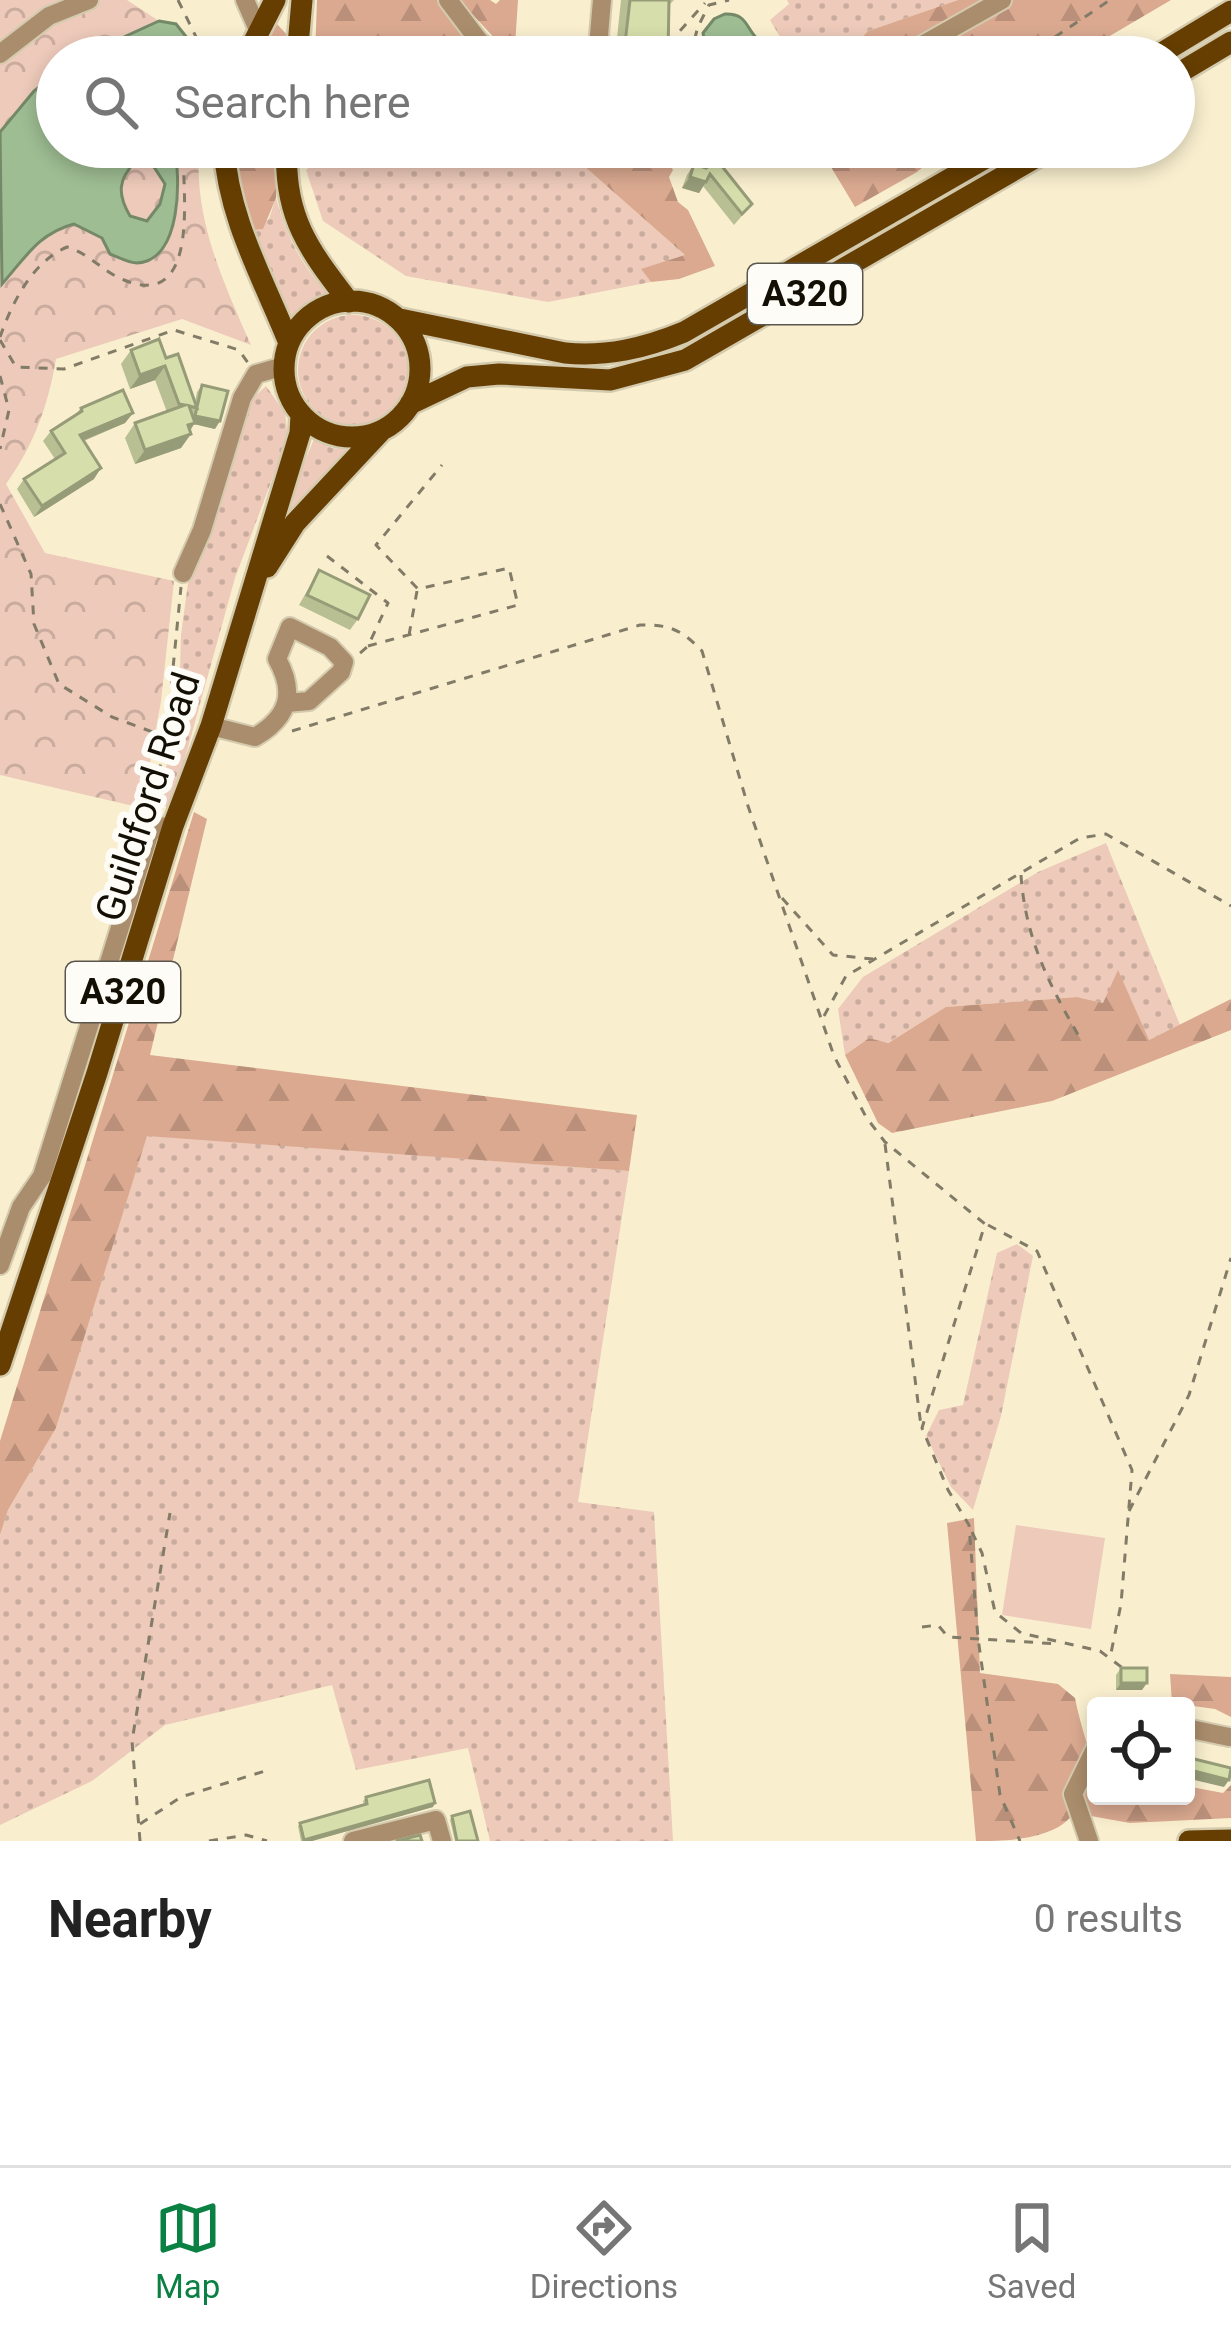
<!DOCTYPE html>
<html lang="en">
<head>
<meta charset="utf-8">
<style>
	:root { --surface:#fff; --page:#f6f6f6; --text:#222; --muted:#767676; --line:#e0e0e0; --accent:#0b8043 }
	body { margin:0; font-family:Roboto,sans-serif; background:var(--page); color:var(--text) }
	.controls { position:absolute; right:36px; bottom:36px; display:grid; overflow:hidden; border-radius:12px; box-shadow:0 6px 18px #0003 }
	.controls button { width:108px; height:108px; display:grid; place-items:center; padding:0; border:0; border-bottom:3px solid var(--line); background:var(--surface); color:var(--text); font:60px sans-serif }
	.list { margin:0; padding:0; list-style:none }
	h2 { display:flex; justify-content:space-between; align-items:center; height:156px; margin:0; padding:0 48px; font-size:51px }
	h2 small { font-size:39px; font-weight:400; color:var(--muted) }
	.icon { flex:none; width:66px; height:66px; fill:none; stroke:currentColor; stroke-width:2; stroke-linecap:round; stroke-linejoin:round }
	.map { position:relative; flex:none; width:1231px; height:1841px; overflow:hidden }
	.search { position:absolute; background:var(--surface); box-shadow:0 6px 18px #0003; left:36px; right:36px; top:36px; height:132px; display:flex; align-items:center; gap:30px; box-sizing:border-box; padding:0 42px; border-radius:66px; color:var(--muted); font-size:45px }
	.sheet { height:324px; background:var(--surface) }
	nav { display:flex; justify-content:space-around; align-items:center; box-sizing:border-box; height:168px; border-top:3px solid var(--line); background:var(--surface); font-size:33px; color:var(--muted) }
	nav a { display:grid; justify-items:center; gap:6px }
	nav .on { color:var(--accent) }
	.map>svg:first-child { display:block }
	.grass { fill:url(#grass-dots) }
	.forest { fill:url(#forest-firs) }
	.park { fill:url(#park-crowns) }
	.garden { fill:#edcaba }
	.water { fill:#9ebd93; stroke:#748968; stroke-width:3; fill-rule:evenodd }
	.lines { fill:none; stroke-linecap:round; stroke-linejoin:round }
	.minor-casing { stroke:#d4cbaf; stroke-width:22 }
	.major-casing { stroke:#d4cbaf; stroke-width:26 }
	.path { stroke:#827b67; stroke-width:3; stroke-dasharray:9 9; stroke-linecap:butt }
	.minor { stroke:#aa8d6c; stroke-width:18 }
	.major { stroke:#663e01; stroke-width:21 }
	.wall { fill:#b8bf93 }
	.shaded-wall { fill:#969b78 }
	.building { fill:#d6deab; stroke:#969b78; stroke-width:3 }
	.labels { text-anchor:middle; dominant-baseline:central; stroke-width:12; stroke-linejoin:round; paint-order:stroke }
	.shield { fill:#fefcf6; stroke:#5a564d; stroke-width:3 }
	.shield-label { font-size:36px; font-weight:bold; fill:#130f05 }
	.street-label { font-size:39px; fill:#130f05; stroke:#fefcf6 }
</style>
</head>
<body>
<div class="map">
<svg width="1231" height="1841" viewBox="0 0 1231 1841">
	<defs>
		<pattern id="grass-dots" width="8" height="8" patternUnits="userSpaceOnUse" patternTransform="scale(3)"><rect width="8" height="8" fill="#edcaba"/><path d="M2 2h.1M6 6h.1" fill="none" stroke="#caac9e" stroke-width="1.8" stroke-linecap="round"/></pattern>
		<pattern id="forest-firs" width="22" height="20" patternUnits="userSpaceOnUse" patternTransform="scale(3)"><rect width="22" height="20" fill="#daa990"/><path d="M5 1l3.5 6h-7zM16 11l3.5 6h-7z" fill="#ba907b"/></pattern>
		<pattern id="park-crowns" width="20" height="18" patternUnits="userSpaceOnUse" patternTransform="scale(3)"><rect width="20" height="18" fill="#edcaba"/><path d="M2 6a3 3 0 1 1 6 0M12 15a3 3 0 1 1 6 0" fill="none" stroke="#caac9e"/></pattern>
	</defs>
	<rect width="100%" height="100%" fill="#f9efcf"/>
	<path class="grass" d="M787 0H958L868 31 844 57H792L770 20 789 4Z
		M337 147H568L567 151 686 256 642 270 651 282 548 302 406 276 323 221 306 170Z
		M276 198C287 238 302 267 331 297L296 319 291 327 251 230 269 219Z
		M298 370a55 55 0 1 1 110 0a55 55 0 1 1-110 0Z
		M266 386 285 413 288 437 235 578 170 812 160 799 179 702 181 635 188 583 211 529 243 419 253 398Z
		M314 439 332 448 351 450 305 496 288 520 280 521Z
		M1106 843 1180 1025 1149 1040 1103 1003 1077 997 947 1007 887 1043 869 1038 845 1055 838 1009 863 977 1038 872Z
		M147 1135 629 1171 578 1502 654 1512 673 1841H490L468 1748 356 1770 332 1685 165 1725 92 1781 0 1825V1535L8 1510 56 1428Z
		M1017 1244 1033 1256 1001 1416 973 1510 951 1487 926 1436 939 1410 963 1405 997 1253Z"/>
	<path class="forest" d="M317 0H438L486 57H315Z
		M459 0H490L496 4 500 0H518L515 46 590 57H512Z
		M958 0H1171L1074 57H844L868 31Z
		M277 24 289 37 286 57H259Z
		M237 147H279L276 198 263 229 251 230 239 200Z
		M568 147H651L663 152 673 170 669 177 678 202 688 210 715 266 679 279 651 282 641 269 685 255 567 151Z
		M819 147H947L917 172 855 207Z
		M194 812 207 819 150 1055 637 1115 629 1171 147 1136 56 1428 8 1510 0 1535V1441Z
		M1118 970 1149 1040 1231 999V1030L1052 1101 892 1133 878 1123 845 1055 869 1038 888 1043 946 1007 1077 997 1103 1003Z
		M974 1518 980 1673 1058 1684 1075 1698C1081 1731 1096 1763 1096 1796H1186V1786L1223 1793 1231 1785V1818L1130 1823 1074 1813C1055 1840 1006 1841 976 1841L947 1523Z
		M1170 1674 1231 1677V1717L1215 1709 1172 1703Z"/>
	<path class="park" d="M0 0H127L159 21 176 24 188 39 194 57H57V147H199C194 220 222 279 251 345L182 319 56 359C48 406 34 445 6 484L45 553 174 581 161 701 142 808 0 775Z"/>
	<path class="garden" d="M1016 1525 1105 1538 1091 1629 1002 1615Z"/>
	<path class="water" d="M725 14C750 13 745 32 763 44L760 57 707 56 703 33 714 19Z
		M159 21 176 24 188 39 189 57H80Z
		M57 73V147H174C181 176 182 261 137 263 129 263 118 257 110 254L102 238 74 224C39 233 25 258 2 284L0 132 34 91ZM136 161 154 167 165 184 160 204 147 221 130 216C117 194 118 179 136 161Z"/>
	<g class="lines">
		<g class="minor-casing">
			<path id="minor" d="M245 0 259 32
				M448 0 479 41 498 57
				M602 0 599 35 604 57
				M0 54 49 16 89 0
				M901 57 1002 0
				M183 573 202 530 242 398 256 374 284 366
				M211 726 255 737C289 717 296 693 277 659L290 627 330 647 344 662 341 672 309 701 287 703
				M0 1265 21 1207 42 1176 149 835 155 827 173 826
				M1186 1728 1229 1737
				M353 1841 436 1820 442 1841
				M1089 1841 1073 1794 1096 1747"/>
		</g>
		<g class="major-casing">
			<path id="major" d="M246 57 275 0
				M297 57 302 0
				M1155 57 1231 11
				M1174 76 1231 42
				M224 147C228 218 263 278 289 343
				M287 147C283 216 309 250 349 302
				M284 369a68 68 0 1 1 136 0a68 68 0 1 1-136 0Z
				M400 319 565 353C607 357 645 348 684 332L1005 147
				M410 404 467 377 499 374 610 380 685 360 1054 147
				M267 567 295 523 381 431
				M0 1365 97 1073 173 826 211 726 300 433 301 415
				M1189 1841 1231 1840"/>
		</g>
		<path class="path" d="M178 0 198 41V57
			M668 44 705 3
			M699 57C689 37 700 24 709 5L729 0
			M1025 57 1110 0
			M837 147 846 155 863 147
			M0 337C12 303 32 262 67 247 89 253 103 272 124 280 202 312 182 187 183 147
			M0 340 16 367 64 369 174 330 239 350 248 363
			M0 376 9 410 0 449
			M0 504 31 574 34 624 59 684 112 717 166 737
			M327 556 388 603 368 646 359 654
			M409 635 417 591
			M368 646 518 605 509 568 418 589 376 545 442 465
			M292 731 640 625C669 624 682 630 702 651L748 806 834 1056 866 1117 885 1142 985 1224 922 1428 948 1490 969 1525 978 1638 1000 1795 1020 1841
			M153 809 168 719 181 587
			M1021 875C1025 937 1049 985 1080 1038
			M782 898 833 955 873 959
			M824 1016 846 976 1080 838 1106 834 1231 906
			M885 1144 921 1426
			M988 1225 1037 1251 1132 1470 1121 1604 1110 1658
			M1129 1511 1189 1395 1231 1258
			M972 1532 982 1553 995 1612 1021 1633 1100 1651 1124 1669
			M922 1627 938 1625 948 1637 1059 1644
			M140 1824 181 1797 265 1771
			M140 1841 132 1741 170 1513
			M209 1841 246 1835 267 1841"/>
		<use href="#minor" class="minor"/>
		<use href="#major" class="major"/>
	</g>
	<path class="wall" d="M621 0H674L669 5 666 57H615Z
		M694 164 752 204 734 225 703 186 699 193 682 188 687 175Z
		M131 350 166 358 195 402 197 392 202 385 215 429 194 424 181 448 135 464 125 438 135 423 167 412 155 380 130 389 121 364Z
		M81 408 133 413 125 423 84 441 94 479 34 517 17 489 24 479 55 459 43 441 51 431 75 415Z
		M319 570 358 619 350 630 299 605Z
		M1121 1668 1142 1690H1116V1675Z
		M366 1797 433 1807 312 1841H301L298 1826 300 1823 364 1805 363 1801Z
		M452 1816 478 1841H455L450 1820Z"/>
	<path class="shaded-wall" d="M624 52H636L633 57H620Z
		M690 177 706 182 699 193 682 188Z
		M165 366 155 380 130 389 140 375Z
		M133 413 125 423 72 445 80 435Z
		M195 416 220 421 215 429 194 424 186 436 191 434 181 448 135 464 145 450 190 423Z
		M101 468 94 479 34 517 42 506Z
		M1121 1683H1147L1142 1690H1116Z
		M1186 1769 1229 1780 1224 1787 1186 1778Z
		M435 1803 433 1807 312 1841H304Z"/>
	<path class="building" d="M630 0H669L668 55 656 54V57H636V52H624Z
		M717 160 752 204 742 214 710 174 706 182 690 177 694 164 706 168Z
		M159 339 166 358 178 354 197 408 189 406 195 423 188 425 191 434 145 450 135 423 185 405 179 404 165 366 140 375 131 350Z
		M202 385 228 391 220 421 195 416Z
		M123 390 133 413 80 435 101 468 42 506 24 479 65 453 51 431 82 411 81 408Z
		M319 570 370 595 358 619 307 595Z
		M1121 1668H1147V1683H1121Z
		M1186 1757 1231 1768 1229 1780 1186 1769Z
		M429 1780 435 1803 304 1840 300 1823 367 1804 366 1797Z
		M470 1811 478 1841H457L452 1816Z
		M420 1835 422 1841H396Z"/>
	<g class="labels">
		<g class="shield">
			<rect x="748" y="264" width="114" height="60" rx="9"/>
			<rect x="66" y="962" width="114" height="60" rx="9"/>
		</g>
		<g class="shield-label">
			<text x="805" y="294">A320</text>
			<text x="123" y="992">A320</text>
		</g>
		<g class="street-label">
			<text transform="translate(148 797) rotate(-72)">Guildford Road</text>
		</g>
	</g>
</svg>
<div class="controls">
<button><svg class="icon" aria-label="locate" viewBox="0 0 24 24"><circle cx="12" cy="12" r="6"/><path d="M12 2v4M12 18v4M2 12h4M18 12h4"/></svg></button>
</div>
<div class="search"><svg class="icon" aria-label="search" viewBox="0 0 24 24"><circle cx="10" cy="10" r="6"/><path d="M15 15l6 6"/></svg>Search here</div>
</div>
<section class="sheet">
<h2>Nearby<small>0 results</small></h2>
<ul class="list">
</ul>
</section>
<nav>
<a class="on"><svg class="icon" aria-label="map" viewBox="0 0 24 24"><path d="M3 6l6-2 6 2 6-2v14l-6 2-6-2-6 2zM9 4v14M15 6v14"/></svg>Map</a>
<a><svg class="icon" aria-label="directions" viewBox="0 0 24 24"><path d="M12 3l9 9-9 9-9-9zM9 14v-3h6M13 9l2 2-2 2"/></svg>Directions</a>
<a><svg class="icon" aria-label="saved" viewBox="0 0 24 24"><path d="M7 4h10v16l-5-4-5 4z"/></svg>Saved</a>
</nav>
</body>
</html>
